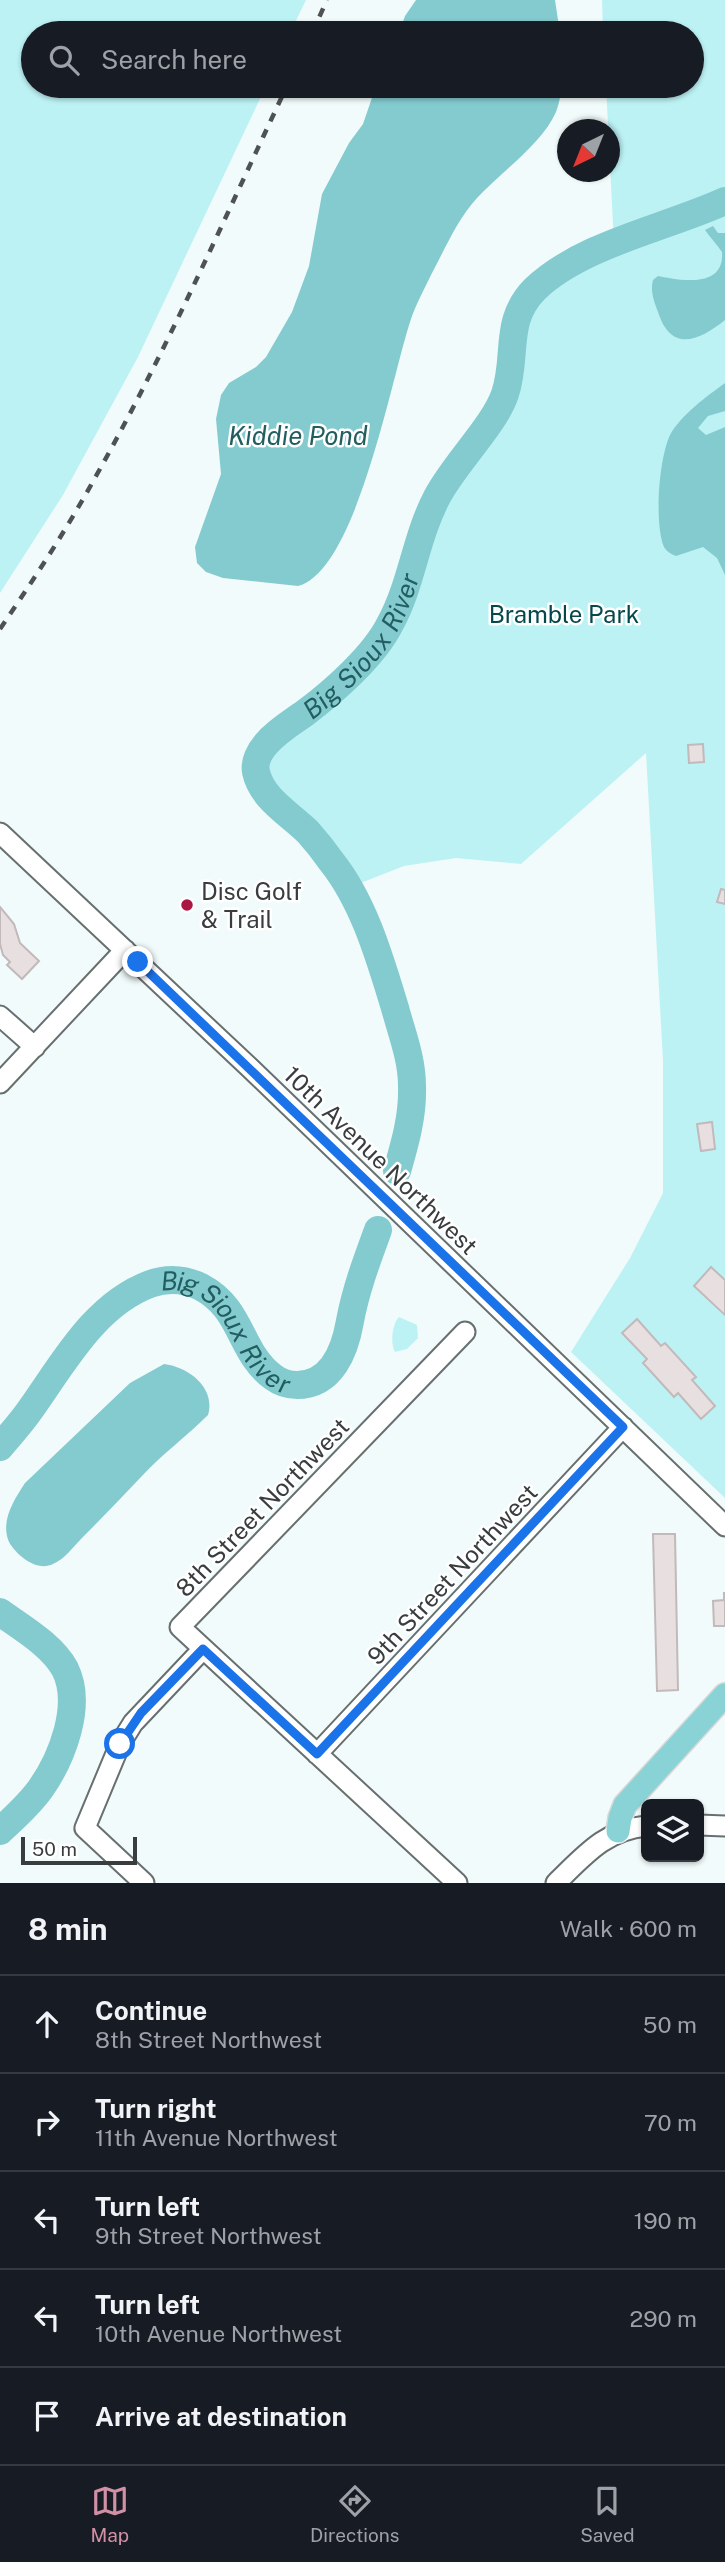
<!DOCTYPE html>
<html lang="en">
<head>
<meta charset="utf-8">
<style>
	:root { --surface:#171b24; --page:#242831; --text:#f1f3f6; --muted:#9ea1a6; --line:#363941; --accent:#d290a5 }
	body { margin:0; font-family:"Public Sans",sans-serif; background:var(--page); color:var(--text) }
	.controls { position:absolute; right:21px; bottom:21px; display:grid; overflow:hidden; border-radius:10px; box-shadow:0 2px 5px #0004 }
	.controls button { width:63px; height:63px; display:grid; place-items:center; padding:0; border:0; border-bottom:2px solid var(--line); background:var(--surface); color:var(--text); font:35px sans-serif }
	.compass { position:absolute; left:557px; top:119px; width:63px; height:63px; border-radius:50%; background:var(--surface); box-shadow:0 2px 5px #0004; rotate:223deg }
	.scale { position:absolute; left:21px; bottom:18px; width:116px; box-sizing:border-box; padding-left:7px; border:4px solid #393d3d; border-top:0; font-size:19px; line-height:24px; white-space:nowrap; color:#393d3d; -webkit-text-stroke:5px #fff; paint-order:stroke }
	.stop { position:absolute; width:21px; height:21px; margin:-16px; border:5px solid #1a73e8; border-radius:50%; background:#fff }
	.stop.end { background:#1a73e8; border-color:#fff; box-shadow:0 2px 7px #0008 }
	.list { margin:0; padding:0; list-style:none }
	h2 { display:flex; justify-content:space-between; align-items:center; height:91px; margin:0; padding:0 28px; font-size:30px }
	h2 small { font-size:23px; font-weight:400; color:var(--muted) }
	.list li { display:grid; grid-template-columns:46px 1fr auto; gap:21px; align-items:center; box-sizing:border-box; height:98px; padding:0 28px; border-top:2px solid var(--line) }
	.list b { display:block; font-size:26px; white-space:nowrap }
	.list p { margin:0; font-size:23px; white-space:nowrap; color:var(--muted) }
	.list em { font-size:23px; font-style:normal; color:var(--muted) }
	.icon { flex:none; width:38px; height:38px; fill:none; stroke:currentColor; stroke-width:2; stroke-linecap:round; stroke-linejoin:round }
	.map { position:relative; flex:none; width:725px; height:1883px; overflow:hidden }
	.search { position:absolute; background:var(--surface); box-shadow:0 2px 5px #0004; left:21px; right:21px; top:21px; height:77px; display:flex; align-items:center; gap:18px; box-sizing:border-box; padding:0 24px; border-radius:38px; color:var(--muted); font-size:26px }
	.sheet { height:581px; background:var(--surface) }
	nav { display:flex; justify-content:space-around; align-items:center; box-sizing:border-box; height:98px; border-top:2px solid var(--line); background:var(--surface); font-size:19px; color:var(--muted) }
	nav a { display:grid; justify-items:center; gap:4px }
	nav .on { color:var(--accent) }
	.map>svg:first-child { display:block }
	.green { fill:#bdf2f5 }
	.water { fill:#84cbcf }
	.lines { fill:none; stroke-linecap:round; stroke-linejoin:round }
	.river { stroke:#84cbcf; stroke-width:28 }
	.building { fill:#e8dfe0; stroke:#c1b9ba; stroke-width:2 }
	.minor-casing { stroke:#676f6f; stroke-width:23 }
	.major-casing { stroke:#d7d8d8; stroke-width:26 }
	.minor { stroke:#fff; stroke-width:19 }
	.major { stroke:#89d3d7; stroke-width:23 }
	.rail { stroke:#4e5252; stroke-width:4.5; stroke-dasharray:9 9; stroke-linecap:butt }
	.route { stroke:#1a73e8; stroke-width:9 }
	.poi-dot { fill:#ab1642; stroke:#fff; stroke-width:2.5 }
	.labels { text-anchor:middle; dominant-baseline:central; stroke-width:5; stroke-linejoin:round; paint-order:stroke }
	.park-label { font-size:24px; fill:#04484b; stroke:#fff }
	.poi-label { font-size:24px; fill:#393d3d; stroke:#fff; text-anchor:start }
	.street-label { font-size:24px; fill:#393d3d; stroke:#fff }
	.water-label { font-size:26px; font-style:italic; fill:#225d60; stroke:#fff }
</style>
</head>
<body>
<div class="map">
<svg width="725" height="1883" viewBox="0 0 725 1883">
	<rect width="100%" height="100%" fill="#f2fbfb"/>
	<path class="green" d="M0 0H306L290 33H33V86H266L138 357 63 495 0 593Z
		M602 0H725V1498L571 1352 630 1258 663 1193V1061L646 753 521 864 456 858 404 866 348 888C336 868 324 849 307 832 291 815 255 795 256 768 257 737 300 718 320 701 343 681 370 657 386 632 401 609 406 583 413 557 418 537 427 517 436 498 454 462 487 434 504 397 512 379 509 358 512 339 519 286 568 261 614 244L606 86H692V33H603Z
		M399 1317 417 1325 418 1338 407 1349 395 1352C390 1344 392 1324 399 1317Z"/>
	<path class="water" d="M416 0H555L560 33H399L405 16Z
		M376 86H562C561 94 559 104 556 112 542 144 501 172 477 198 457 220 445 249 431 275 424 290 416 304 411 319 392 375 357 571 298 586L223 578 206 572 197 563 195 547 221 474 216 419 221 395 229 383 256 367 266 357 292 312 309 266 322 194 349 143 363 124Z
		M713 226 718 233H725V320C699 341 671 353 658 312 654 301 650 291 653 280L658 276C674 279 725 291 722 252 717 245 710 237 705 230Z
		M725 383V411L708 416 698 428 706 435 725 427V575L717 558 703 547 676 556C671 554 667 552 664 547 654 523 659 458 670 435 681 415 707 396 725 383Z
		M164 1364C189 1367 216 1388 208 1415 187 1436 161 1455 141 1477 121 1498 101 1519 81 1539 72 1548 65 1559 53 1564 37 1572 17 1556 9 1542 0 1521 14 1500 25 1483L130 1383Z"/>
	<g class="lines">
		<g class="river">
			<path id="s1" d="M397 1171C405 1143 413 1116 412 1086 412 1059 402 1034 395 1008 380 959 364 902 331 861 324 851 316 841 308 832 290 814 262 799 256 772 254 762 260 751 266 744 277 731 291 723 305 713 333 692 374 656 390 624 412 584 415 539 437 497 454 464 494 426 505 394 518 355 503 321 535 289 582 244 666 228 725 201"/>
			<path id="s2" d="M0 1447C10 1435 21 1423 30 1410 63 1364 94 1305 150 1284 167 1278 185 1279 201 1287 243 1309 239 1352 273 1377 281 1383 288 1385 297 1385 332 1385 345 1350 350 1321 356 1289 367 1260 378 1230"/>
			<path d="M0 1612C22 1628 52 1645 65 1669 83 1705 62 1758 41 1788 30 1804 15 1817 0 1831"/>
		</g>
	</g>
	<path class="building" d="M703 744 704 762 689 763 688 745Z
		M721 889 725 890V904L717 902Z
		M0 907 14 924 20 943 39 961 22 979 7 965 10 962 3 955 0 944Z
		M712 1122 715 1149 701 1151 697 1124Z
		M711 1267 725 1280V1315L694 1286Z
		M637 1319 661 1346 665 1343 696 1377 692 1380 715 1406 701 1419 678 1393 674 1397 643 1363 647 1359 622 1333Z
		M653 1534H675L678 1690 657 1691Z
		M724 1593H725V1626H714L713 1601 724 1600Z"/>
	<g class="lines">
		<g class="minor-casing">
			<path id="minor" d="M0 833 249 1067 725 1526
				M0 1016 35 1047
				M0 1083 125 950
				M317 1754 623 1427
				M699 1825 725 1826
				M144 1883 85 1828 120 1744 133 1723 203 1649
				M457 1883 180 1627 465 1332
				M556 1883C584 1856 605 1830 646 1826"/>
		</g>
		<g class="major-casing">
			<path id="major" d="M618 1831 620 1818 625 1805 725 1695"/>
		</g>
		<use href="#minor" class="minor"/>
		<use href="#major" class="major"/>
		<path class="rail" d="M312 33 327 0
			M0 629C34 579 67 529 96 476 167 350 225 217 287 86"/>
	</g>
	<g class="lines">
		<path class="route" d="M120 1744 141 1713 203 1649 317 1754 623 1427 138 962"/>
	</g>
	<circle class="poi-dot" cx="187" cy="905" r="7"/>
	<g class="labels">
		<g class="park-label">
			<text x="564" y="614">Bramble Park</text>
		</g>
		<g class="poi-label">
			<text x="201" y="891">Disc Golf<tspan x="201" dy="28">&amp; Trail</tspan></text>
		</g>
		<g class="street-label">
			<text transform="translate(381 1160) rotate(44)">10th Avenue Northwest</text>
			<text transform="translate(262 1507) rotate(-46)">8th Street Northwest</text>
			<text transform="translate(452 1574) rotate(-47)">9th Street Northwest</text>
		</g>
		<g class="water-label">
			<text x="298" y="435">Kiddie Pond</text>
			<text stroke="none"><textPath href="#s1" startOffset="616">Big Sioux River</textPath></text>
			<text stroke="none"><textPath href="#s2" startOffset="324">Big Sioux River</textPath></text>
		</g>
	</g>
</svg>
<div class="controls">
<button><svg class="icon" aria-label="layers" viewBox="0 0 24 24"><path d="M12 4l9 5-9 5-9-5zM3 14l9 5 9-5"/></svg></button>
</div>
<svg class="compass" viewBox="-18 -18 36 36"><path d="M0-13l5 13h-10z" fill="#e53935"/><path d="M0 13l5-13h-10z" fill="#9ea1a6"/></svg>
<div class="scale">50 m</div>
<div class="stop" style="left:120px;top:1744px"></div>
<div class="stop end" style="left:138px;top:962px"></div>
<div class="search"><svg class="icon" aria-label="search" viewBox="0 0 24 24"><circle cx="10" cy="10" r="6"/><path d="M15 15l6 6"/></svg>Search here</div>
</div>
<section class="sheet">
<h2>8 min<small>Walk · 600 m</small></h2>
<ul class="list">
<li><svg class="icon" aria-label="ahead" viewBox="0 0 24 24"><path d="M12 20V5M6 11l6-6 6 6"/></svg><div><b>Continue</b><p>8th Street Northwest</p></div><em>50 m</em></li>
<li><svg class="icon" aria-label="right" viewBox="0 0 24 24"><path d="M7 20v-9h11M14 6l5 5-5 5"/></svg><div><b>Turn right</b><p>11th Avenue Northwest</p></div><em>70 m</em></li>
<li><svg class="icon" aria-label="left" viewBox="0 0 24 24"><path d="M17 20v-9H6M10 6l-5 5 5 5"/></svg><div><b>Turn left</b><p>9th Street Northwest</p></div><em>190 m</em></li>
<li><svg class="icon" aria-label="left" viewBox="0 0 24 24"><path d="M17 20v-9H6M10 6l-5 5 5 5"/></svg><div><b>Turn left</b><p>10th Avenue Northwest</p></div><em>290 m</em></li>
<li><svg class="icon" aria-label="arrive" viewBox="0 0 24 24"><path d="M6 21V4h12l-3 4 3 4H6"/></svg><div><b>Arrive at destination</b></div></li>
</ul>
</section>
<nav>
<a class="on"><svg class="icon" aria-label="map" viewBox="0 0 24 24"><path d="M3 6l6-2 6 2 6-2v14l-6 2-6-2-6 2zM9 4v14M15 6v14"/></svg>Map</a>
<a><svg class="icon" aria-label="directions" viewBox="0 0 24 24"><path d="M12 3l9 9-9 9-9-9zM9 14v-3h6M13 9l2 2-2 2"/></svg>Directions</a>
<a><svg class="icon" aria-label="saved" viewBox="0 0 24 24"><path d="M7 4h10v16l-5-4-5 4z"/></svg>Saved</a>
</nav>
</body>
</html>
